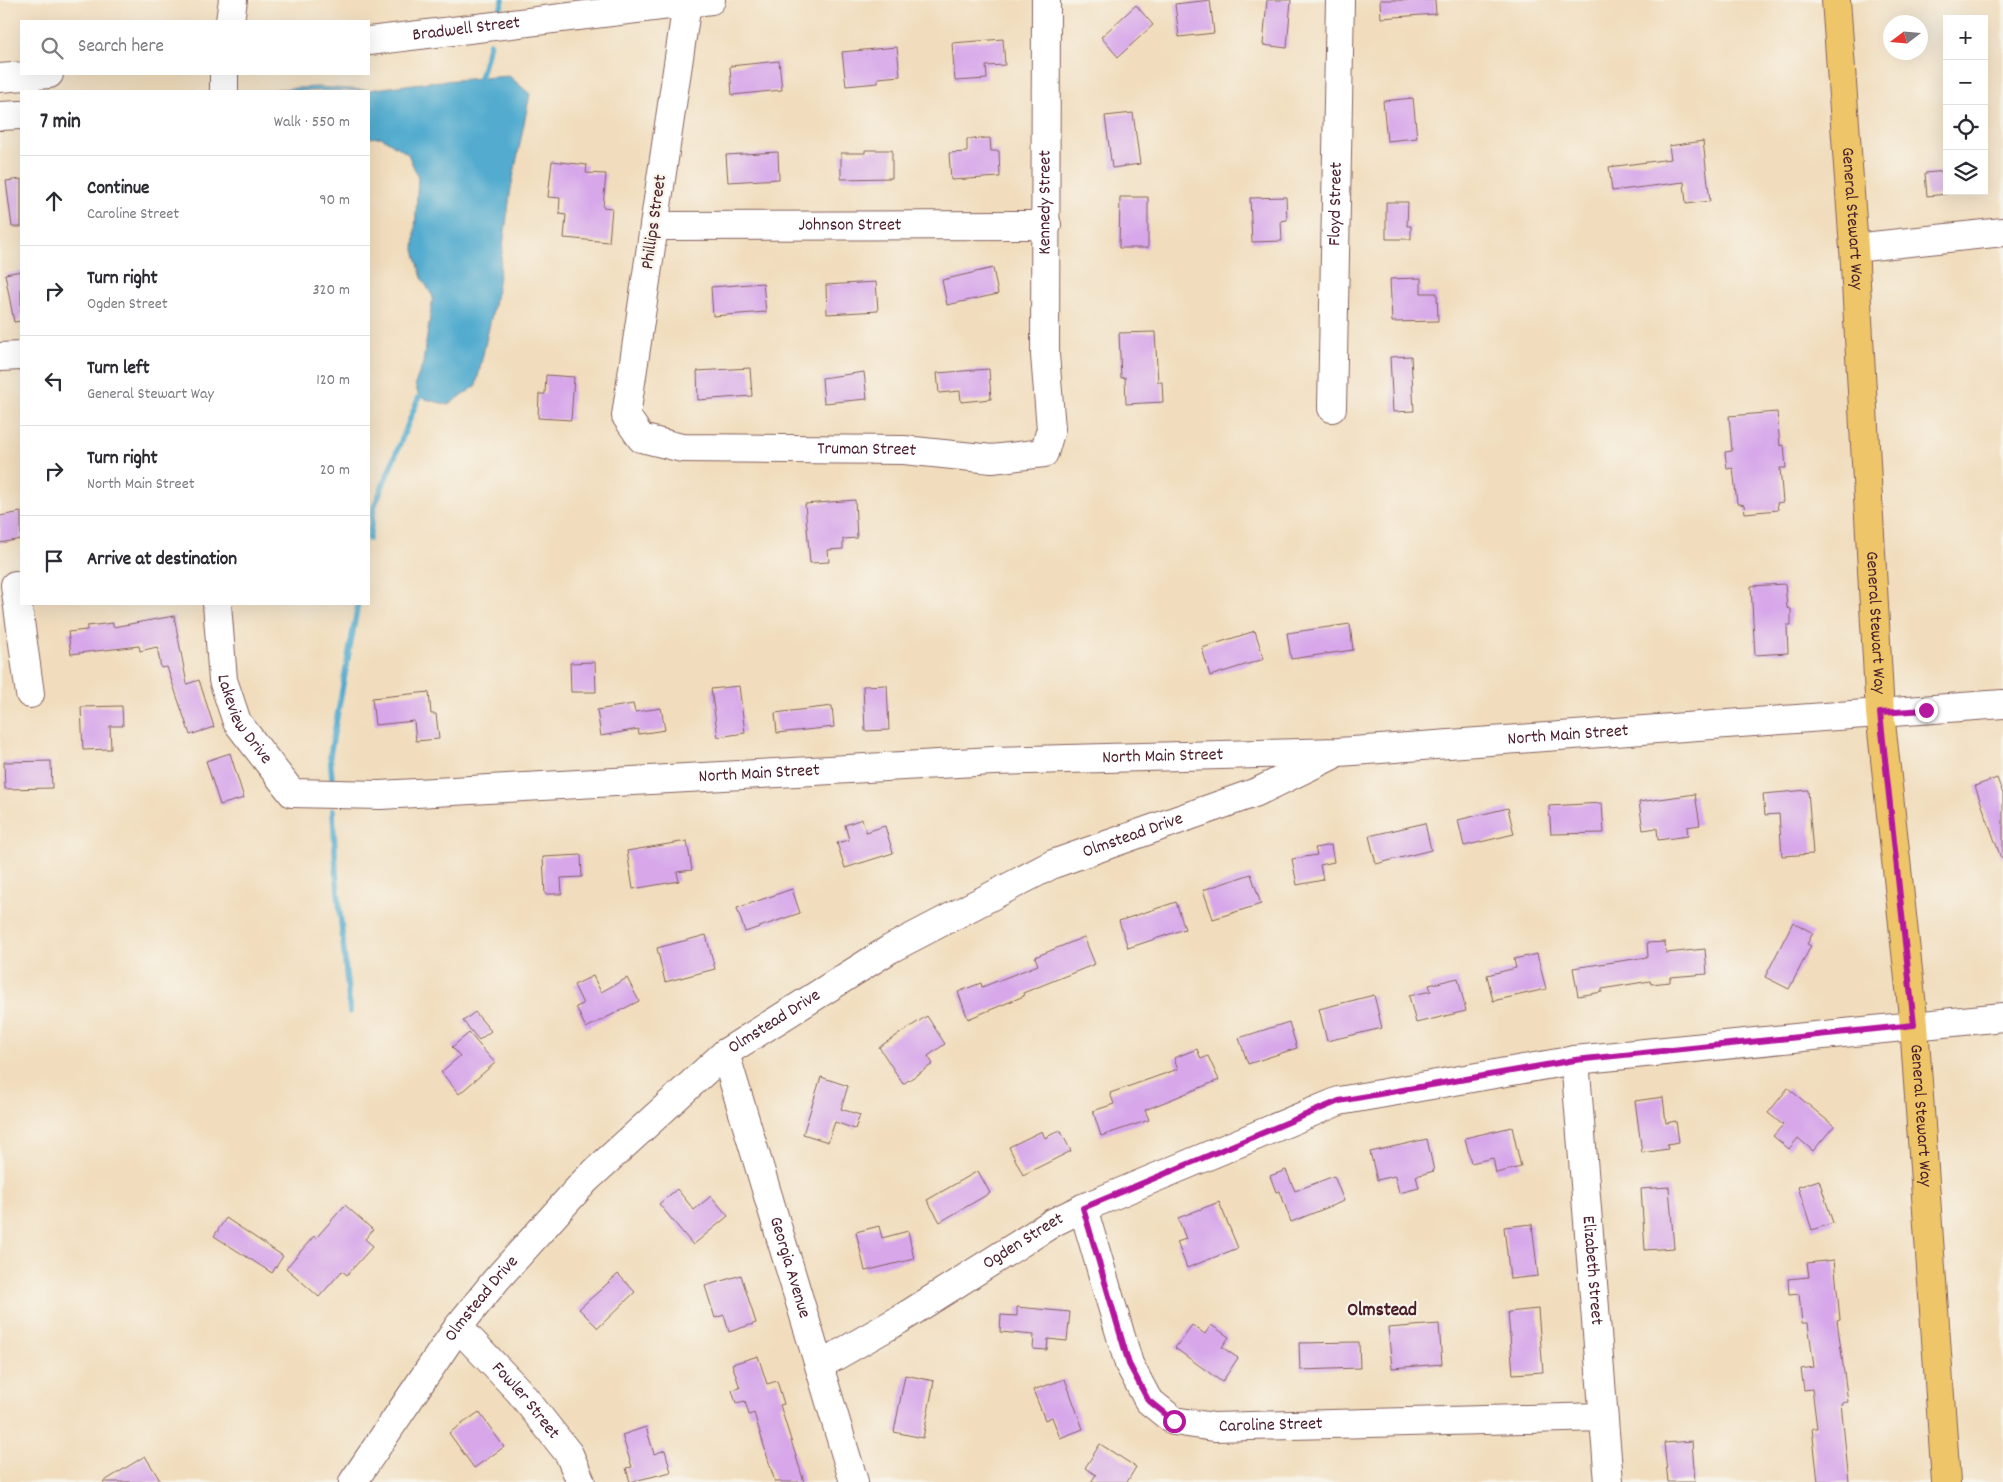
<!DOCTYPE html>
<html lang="en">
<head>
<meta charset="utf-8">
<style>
	:root { --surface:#fff; --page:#f7f7f7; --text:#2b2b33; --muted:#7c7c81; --line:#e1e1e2 }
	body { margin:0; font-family:Dekko,sans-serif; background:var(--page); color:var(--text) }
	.controls { position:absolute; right:15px; top:15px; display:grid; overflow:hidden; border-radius:0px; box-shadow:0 5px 20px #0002 }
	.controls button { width:45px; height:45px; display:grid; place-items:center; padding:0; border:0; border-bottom:1px solid var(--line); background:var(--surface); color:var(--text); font:25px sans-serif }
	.compass { position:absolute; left:1883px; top:15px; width:45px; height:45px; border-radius:50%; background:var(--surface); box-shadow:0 5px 20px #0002; rotate:254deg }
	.stop { position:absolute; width:15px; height:15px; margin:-11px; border:4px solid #b5179e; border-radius:50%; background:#fff }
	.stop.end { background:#b5179e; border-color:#fff; box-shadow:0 1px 5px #0008 }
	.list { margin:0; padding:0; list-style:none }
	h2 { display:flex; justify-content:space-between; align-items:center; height:65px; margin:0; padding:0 20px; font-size:21px }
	h2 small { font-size:16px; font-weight:400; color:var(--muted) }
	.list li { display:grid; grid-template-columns:32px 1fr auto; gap:15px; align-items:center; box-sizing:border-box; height:90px; padding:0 20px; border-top:1px solid var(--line) }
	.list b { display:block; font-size:19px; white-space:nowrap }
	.list p { margin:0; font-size:16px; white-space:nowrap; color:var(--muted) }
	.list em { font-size:16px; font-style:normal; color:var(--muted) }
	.icon { flex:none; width:28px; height:28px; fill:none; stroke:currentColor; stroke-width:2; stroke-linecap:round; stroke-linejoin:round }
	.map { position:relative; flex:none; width:2003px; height:1482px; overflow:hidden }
	.search { position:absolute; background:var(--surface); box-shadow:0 5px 20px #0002; left:20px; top:20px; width:350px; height:55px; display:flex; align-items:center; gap:12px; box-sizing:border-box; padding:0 18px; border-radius:0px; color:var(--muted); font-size:19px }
	.panel { position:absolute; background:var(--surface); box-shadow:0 5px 20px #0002; left:20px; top:90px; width:350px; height:515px; border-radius:0px }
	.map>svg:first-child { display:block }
	.water { fill:#52accf; stroke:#4e667d }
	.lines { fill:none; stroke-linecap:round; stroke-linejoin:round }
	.stream { stroke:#52accf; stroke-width:5.5 }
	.building { fill:#d7a7ea }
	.minor-casing { stroke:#84625e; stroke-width:30 }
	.major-casing { stroke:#84625e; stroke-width:30 }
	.minor { stroke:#fff; stroke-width:28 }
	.major { stroke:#eec569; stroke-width:28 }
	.route { stroke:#b5179e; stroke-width:6 }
	.labels { text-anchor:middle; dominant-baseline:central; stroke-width:4.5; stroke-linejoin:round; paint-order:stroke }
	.street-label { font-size:18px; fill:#4a1f2b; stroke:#f7f3e8 }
	.neighbourhood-label { font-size:19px; font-weight:bold; fill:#4a1f2b; stroke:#f7f3e8 }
</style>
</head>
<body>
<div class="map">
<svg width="2003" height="1482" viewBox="0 0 2003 1482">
	<rect width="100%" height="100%" fill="#f7f3e8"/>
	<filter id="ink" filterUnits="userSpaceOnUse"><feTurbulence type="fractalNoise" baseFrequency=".02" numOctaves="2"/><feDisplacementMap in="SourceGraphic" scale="10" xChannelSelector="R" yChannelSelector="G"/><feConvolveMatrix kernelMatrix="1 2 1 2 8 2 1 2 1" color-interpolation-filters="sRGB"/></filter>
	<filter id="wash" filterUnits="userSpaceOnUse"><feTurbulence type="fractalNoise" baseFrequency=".0096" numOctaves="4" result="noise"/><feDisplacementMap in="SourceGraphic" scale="20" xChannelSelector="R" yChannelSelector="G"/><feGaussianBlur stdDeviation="1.12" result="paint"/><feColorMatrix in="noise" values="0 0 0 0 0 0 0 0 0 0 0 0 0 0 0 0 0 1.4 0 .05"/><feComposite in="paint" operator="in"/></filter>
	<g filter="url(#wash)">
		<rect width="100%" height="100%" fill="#f1ddbd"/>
		<path class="water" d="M509 76 530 94 511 188 496 296 476 386 448 405 419 397 415 384 423 363 433 297 422 278 414 250 418 177 408 154 381 137 369 138V91H272L277 89 317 87 368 90 429 82Z"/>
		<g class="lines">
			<path class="stream" d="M500 10 503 0
				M480 78 490 43
				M369 539 374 507 419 397
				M332 778 330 755 358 604
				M333 810 336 872 350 1012"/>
		</g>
		<g id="blocks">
			<path class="building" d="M1210 0 1214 33 1179 37 1175 4Z
				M1267 0H1291L1287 48 1263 45Z
				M1380 0H1435L1436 14 1381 18Z
				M1136 5 1153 25 1118 57 1101 37Z
				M1003 39 1005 65 986 66 987 79 955 81 952 43Z
				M897 47 900 76 878 78V83L846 86 842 52Z
				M779 61 782 90 732 95 730 66Z
				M1413 98 1417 138 1387 141 1383 101Z
				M1133 113 1140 164 1112 168 1105 116Z
				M990 138 991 151H999L1000 177 951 180 949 153 967 152V139Z
				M1703 141 1710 201 1686 204 1684 182 1612 191 1609 167 1671 159 1669 146Z
				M865 150H892V178L841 179V153H865Z
				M778 152 779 179 728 182 726 155Z
				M552 161 587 165 586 173 606 174 603 207 612 208 609 242 564 238 566 215 559 214 560 198 548 197Z
				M1947 171V194L1927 196 1925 173Z
				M21 179V227H12L6 181Z
				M1120 197H1148V248H1119Z
				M1286 197 1287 220 1281 221 1282 241 1252 242 1250 198Z
				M1386 202H1408L1407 226H1411V239H1386Z
				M993 268 998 294 947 305 942 280Z
				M21 271V321L14 322 5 274Z
				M1421 278V293H1437L1438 321 1392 322 1390 279Z
				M876 282 878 311 827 314 826 285Z
				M763 283 766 312 713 316 711 287Z
				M1155 332 1158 382H1162L1163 402 1126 404 1125 377 1121 378 1119 333Z
				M1411 356 1414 411 1393 412 1390 357Z
				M750 368 752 396 698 400 697 371Z
				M989 369 991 399 961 402 960 391 939 393 937 373Z
				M864 372 867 399 824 403 822 378Z
				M546 375 574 377 571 420 538 418 539 394H545Z
				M1777 412 1780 446 1784 445 1786 468H1780L1783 502 1777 503 1778 510 1745 513 1744 505 1737 503 1733 468 1727 469 1725 452 1732 451 1729 416Z
				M855 500 857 538 843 539V549L828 550 829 562 810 563 805 504Z
				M21 512V539L0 543V516Z
				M1785 584 1787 608 1791 609V625H1787L1788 653 1755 655 1751 586Z
				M174 616 187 684 199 680 214 727 190 735 167 667 161 668 157 647 140 651 139 646 71 654 68 632 87 630V626L113 623V627Z
				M1350 624 1353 650 1291 659 1287 633Z
				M1255 631 1264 659 1210 676 1202 648Z
				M595 662 596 692H571L570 663Z
				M887 685 889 730 865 731 863 686Z
				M739 686 745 733 718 737 711 689Z
				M429 692 431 714H436L439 739 416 741 414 721 375 725 372 698Z
				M633 704 635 712 661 708 665 730 639 734 638 729 601 736 597 710Z
				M122 706 123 726H110L111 749 83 750 81 707Z
				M832 706 834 727 777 733 775 713Z
				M230 753 244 798 220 805 206 761Z
				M51 761 52 788 5 789 4 762Z
				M1997 778 2003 794V857L2001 858 1975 786Z
				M1808 790 1813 854 1782 856 1779 814 1765 815 1763 794Z
				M1695 794 1700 825 1687 827 1688 836 1658 840 1657 828 1643 830 1639 802Z
				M1602 803 1604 833 1551 834 1549 806Z
				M1508 808 1514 834 1464 846 1458 820Z
				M862 819 866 832 885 826 893 853 845 868 837 843 849 840 845 825Z
				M1425 823 1431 850 1376 864 1369 836Z
				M687 841 692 870 677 872 679 881 633 889 627 851Z
				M1331 845 1334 862 1320 865 1323 880 1297 885 1292 859 1317 855 1315 848Z
				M581 855 582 877 561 878 562 894H545L543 857Z
				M1251 874 1261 904 1213 919 1203 890Z
				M792 889 800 913 745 932 737 908Z
				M1176 902 1185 929 1128 948 1119 921Z
				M1793 922 1813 933 1807 944 1811 946 1789 989 1765 977Z
				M706 935 715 969 665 982 657 948Z
				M1084 937 1095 964 1023 993 1024 996 968 1019 958 992 981 983 982 987 1038 965 1035 957Z
				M1665 942 1666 953 1705 949 1707 974 1670 977V982L1651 984 1650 981 1602 989V992L1578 996 1573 968 1648 957 1647 943Z
				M1537 954 1546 989 1493 1001 1487 975 1516 968 1514 959Z
				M593 976 601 992 627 978 639 1001 586 1028 576 1007 583 1004 574 985Z
				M1458 978 1466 1011 1416 1023 1409 996 1431 991 1429 985Z
				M1374 995 1382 1028 1327 1041 1319 1009Z
				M475 1012 491 1031 479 1040 463 1021Z
				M927 1016 945 1044 928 1056 933 1064 903 1084 879 1047Z
				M1289 1022 1297 1048 1248 1064 1239 1038Z
				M469 1033 495 1063 459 1094 441 1072 460 1056 452 1047Z
				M1197 1049 1201 1059 1208 1056 1219 1080 1145 1110 1149 1120 1101 1136 1093 1111 1114 1104 1110 1093 1178 1069 1174 1058Z
				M821 1077 848 1086 841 1109 860 1115 855 1129 835 1122 828 1142 803 1134Z
				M1788 1088 1834 1126 1813 1151 1798 1138 1789 1149 1773 1136 1783 1125 1768 1113Z
				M1663 1097 1666 1123 1676 1121 1679 1142 1667 1144 1668 1149 1642 1153 1635 1101Z
				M1512 1127 1521 1167 1496 1173 1493 1158 1471 1163 1465 1138Z
				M1060 1130 1071 1151 1023 1175 1009 1147 1042 1131 1045 1138Z
				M1427 1139 1434 1171 1416 1176 1419 1188 1399 1193 1395 1176 1377 1180 1370 1152Z
				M1286 1170 1295 1191 1334 1176 1344 1201 1291 1222 1280 1191 1276 1192 1270 1176Z
				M978 1171 990 1193 940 1222 927 1200Z
				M1819 1180 1833 1223 1812 1230 1798 1187Z
				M1669 1187 1674 1248 1645 1250 1641 1189Z
				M677 1189 694 1210 711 1196 728 1216 693 1245 659 1204Z
				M1219 1202 1238 1248 1187 1268 1177 1242 1186 1239 1178 1218Z
				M345 1205 373 1230 365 1239 373 1246 347 1275 342 1271 319 1297 286 1268 314 1236 316 1238Z
				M226 1218 283 1256 272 1273 214 1236Z
				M1532 1224 1538 1276 1510 1279 1504 1227Z
				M879 1226 882 1238 908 1231 914 1259 865 1271 856 1232Z
				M1834 1260 1840 1319 1837 1320 1848 1402 1841 1403 1849 1482H1818L1812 1428H1817L1812 1389 1804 1390 1801 1369 1814 1367 1808 1323H1802L1799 1294 1789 1295 1788 1279 1809 1277 1807 1263Z
				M618 1274 635 1292 598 1328 579 1309Z
				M741 1275 756 1323 729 1332 724 1315 715 1318 705 1286Z
				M1017 1307 1070 1312 1067 1341 1048 1339 1047 1350 1033 1349 1034 1335 1000 1332 1001 1315 1017 1316Z
				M1538 1309 1543 1372 1513 1374 1508 1312Z
				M1439 1324 1442 1364 1392 1368 1388 1328Z
				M1192 1325 1205 1334 1211 1325 1229 1337 1222 1347 1238 1358 1222 1382 1175 1348Z
				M1359 1342 1360 1368 1300 1370 1299 1343Z
				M758 1356 767 1384 777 1381 784 1404 780 1405 804 1482H775L754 1413 749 1415 745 1401 736 1403 732 1390 740 1388 732 1364Z
				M905 1375 934 1381 923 1438 894 1432Z
				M1065 1379 1083 1429 1060 1438 1052 1417 1045 1420 1033 1390Z
				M479 1412 504 1447 474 1468 449 1433Z
				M646 1427 654 1454 665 1450 671 1472 630 1482 626 1468 632 1467 622 1435Z
				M1692 1441 1695 1482H1668L1664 1443Z
				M1100 1444 1136 1467 1127 1482H1091L1096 1475 1085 1468Z
				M145 1456 161 1482H103Z"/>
		</g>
	</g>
	<g filter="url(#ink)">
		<use href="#blocks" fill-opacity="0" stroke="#84625e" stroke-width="1"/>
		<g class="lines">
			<g class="minor-casing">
				<g id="minor">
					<path id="s1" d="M687 3 626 416 641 438 682 448 904 450 992 459 1044 453 1051 429 1045 355 1046 0"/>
					<path d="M230 21 233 0"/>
					<path id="s2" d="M369 41 711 0"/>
					<path d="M0 78 49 74"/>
					<path d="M224 91V74"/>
					<path d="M0 116 21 115"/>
					<path id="s3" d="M654 226 1047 225"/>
					<path d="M1854 248 2003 232"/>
					<path d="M0 357 21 356"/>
					<path id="s4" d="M1332 408 1340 0"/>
					<path d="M15 585 30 694"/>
					<path id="s5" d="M217 604 223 680 237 722 292 793 380 795 993 761 1339 752 2003 704"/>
					<path id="s6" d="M725 1053 854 1482"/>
					<path id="s7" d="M1575 1060 1609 1482"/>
					<path id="s8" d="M1083 1208 1129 1364 1148 1400 1174 1421 1214 1427 1603 1417"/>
					<path id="s9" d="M458 1327 519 1391 569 1454 581 1482"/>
					<path id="s10" d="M820 1365 899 1320 1054 1222 1083 1208 1339 1101 1575 1060 2003 1017"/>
					<path id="s11" d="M353 1482 458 1327 496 1280 586 1180 725 1053 890 949 1053 864 1257 792 1331 756"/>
				</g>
			</g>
			<g class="major-casing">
				<g id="major">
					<path id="s12" d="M1836 0 1854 248 1880 713 1914 1025 1946 1482"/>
				</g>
			</g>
			<use href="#minor" class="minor"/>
			<use href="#major" class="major"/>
		</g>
	</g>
	<g class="lines" filter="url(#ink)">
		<path class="route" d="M1174 1421 1148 1400 1129 1364 1083 1208 1339 1101 1575 1060 1914 1025 1880 713 1926 710"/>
	</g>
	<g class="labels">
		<g class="street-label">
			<text stroke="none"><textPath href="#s2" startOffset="98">Bradwell Street</textPath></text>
			<text stroke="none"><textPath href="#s1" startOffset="1101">Kennedy Street</textPath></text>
			<text stroke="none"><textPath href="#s4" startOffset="204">Floyd Street</textPath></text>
			<text stroke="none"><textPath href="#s12" startOffset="219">General Stewart Way</textPath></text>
			<text transform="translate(655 222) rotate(-82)">Phillips Street</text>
			<text stroke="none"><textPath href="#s3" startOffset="196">Johnson Street</textPath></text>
			<text stroke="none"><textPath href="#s1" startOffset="671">Truman Street</textPath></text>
			<text stroke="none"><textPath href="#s12" startOffset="624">General Stewart Way</textPath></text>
			<text stroke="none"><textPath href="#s5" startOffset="121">Lakeview Drive</textPath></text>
			<text stroke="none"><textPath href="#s5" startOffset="1488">North Main Street</textPath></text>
			<text stroke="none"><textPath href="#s5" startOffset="1082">North Main Street</textPath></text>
			<text stroke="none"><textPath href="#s5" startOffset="678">North Main Street</textPath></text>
			<text stroke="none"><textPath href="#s11" startOffset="1034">Olmstead Drive</textPath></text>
			<text stroke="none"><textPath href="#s11" startOffset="629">Olmstead Drive</textPath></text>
			<text stroke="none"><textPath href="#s12" startOffset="1119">General Stewart Way</textPath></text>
			<text stroke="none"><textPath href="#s10" startOffset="238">Ogden Street</textPath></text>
			<text stroke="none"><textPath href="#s6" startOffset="224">Georgia Avenue</textPath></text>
			<text stroke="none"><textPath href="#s7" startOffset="211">Elizabeth Street</textPath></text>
			<text stroke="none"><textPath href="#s11" startOffset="224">Olmstead Drive</textPath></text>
			<text stroke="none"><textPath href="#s9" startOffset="100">Fowler Street</textPath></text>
			<text stroke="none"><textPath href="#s8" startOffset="334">Caroline Street</textPath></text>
		</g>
		<g class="neighbourhood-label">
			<text x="1382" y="1311">Olmstead</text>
		</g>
	</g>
</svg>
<div class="controls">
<button>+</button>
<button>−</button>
<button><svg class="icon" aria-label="locate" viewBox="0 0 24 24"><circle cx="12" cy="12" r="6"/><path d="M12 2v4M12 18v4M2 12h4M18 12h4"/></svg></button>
<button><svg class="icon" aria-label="layers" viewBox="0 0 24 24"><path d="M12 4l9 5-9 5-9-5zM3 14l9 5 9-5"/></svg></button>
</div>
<svg class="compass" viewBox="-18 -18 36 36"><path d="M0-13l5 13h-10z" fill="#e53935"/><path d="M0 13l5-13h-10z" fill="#7c7c81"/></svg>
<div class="stop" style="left:1174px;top:1421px"></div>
<div class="stop end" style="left:1926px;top:710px"></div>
<div class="search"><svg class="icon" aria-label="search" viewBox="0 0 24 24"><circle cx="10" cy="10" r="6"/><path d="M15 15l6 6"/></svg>Search here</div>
<section class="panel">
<h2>7 min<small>Walk · 550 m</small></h2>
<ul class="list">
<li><svg class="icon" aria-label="ahead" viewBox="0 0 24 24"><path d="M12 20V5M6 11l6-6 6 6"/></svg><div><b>Continue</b><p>Caroline Street</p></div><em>90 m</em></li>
<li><svg class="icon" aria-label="right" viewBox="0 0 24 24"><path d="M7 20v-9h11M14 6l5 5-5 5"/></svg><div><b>Turn right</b><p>Ogden Street</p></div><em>320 m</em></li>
<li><svg class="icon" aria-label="left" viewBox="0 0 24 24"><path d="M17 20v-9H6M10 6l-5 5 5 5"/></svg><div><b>Turn left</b><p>General Stewart Way</p></div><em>120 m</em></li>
<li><svg class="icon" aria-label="right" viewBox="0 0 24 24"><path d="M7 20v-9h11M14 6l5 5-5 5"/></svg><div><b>Turn right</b><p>North Main Street</p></div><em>20 m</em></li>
<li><svg class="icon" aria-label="arrive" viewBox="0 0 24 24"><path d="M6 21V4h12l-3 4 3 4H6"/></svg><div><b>Arrive at destination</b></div></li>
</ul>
</section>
</div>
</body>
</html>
